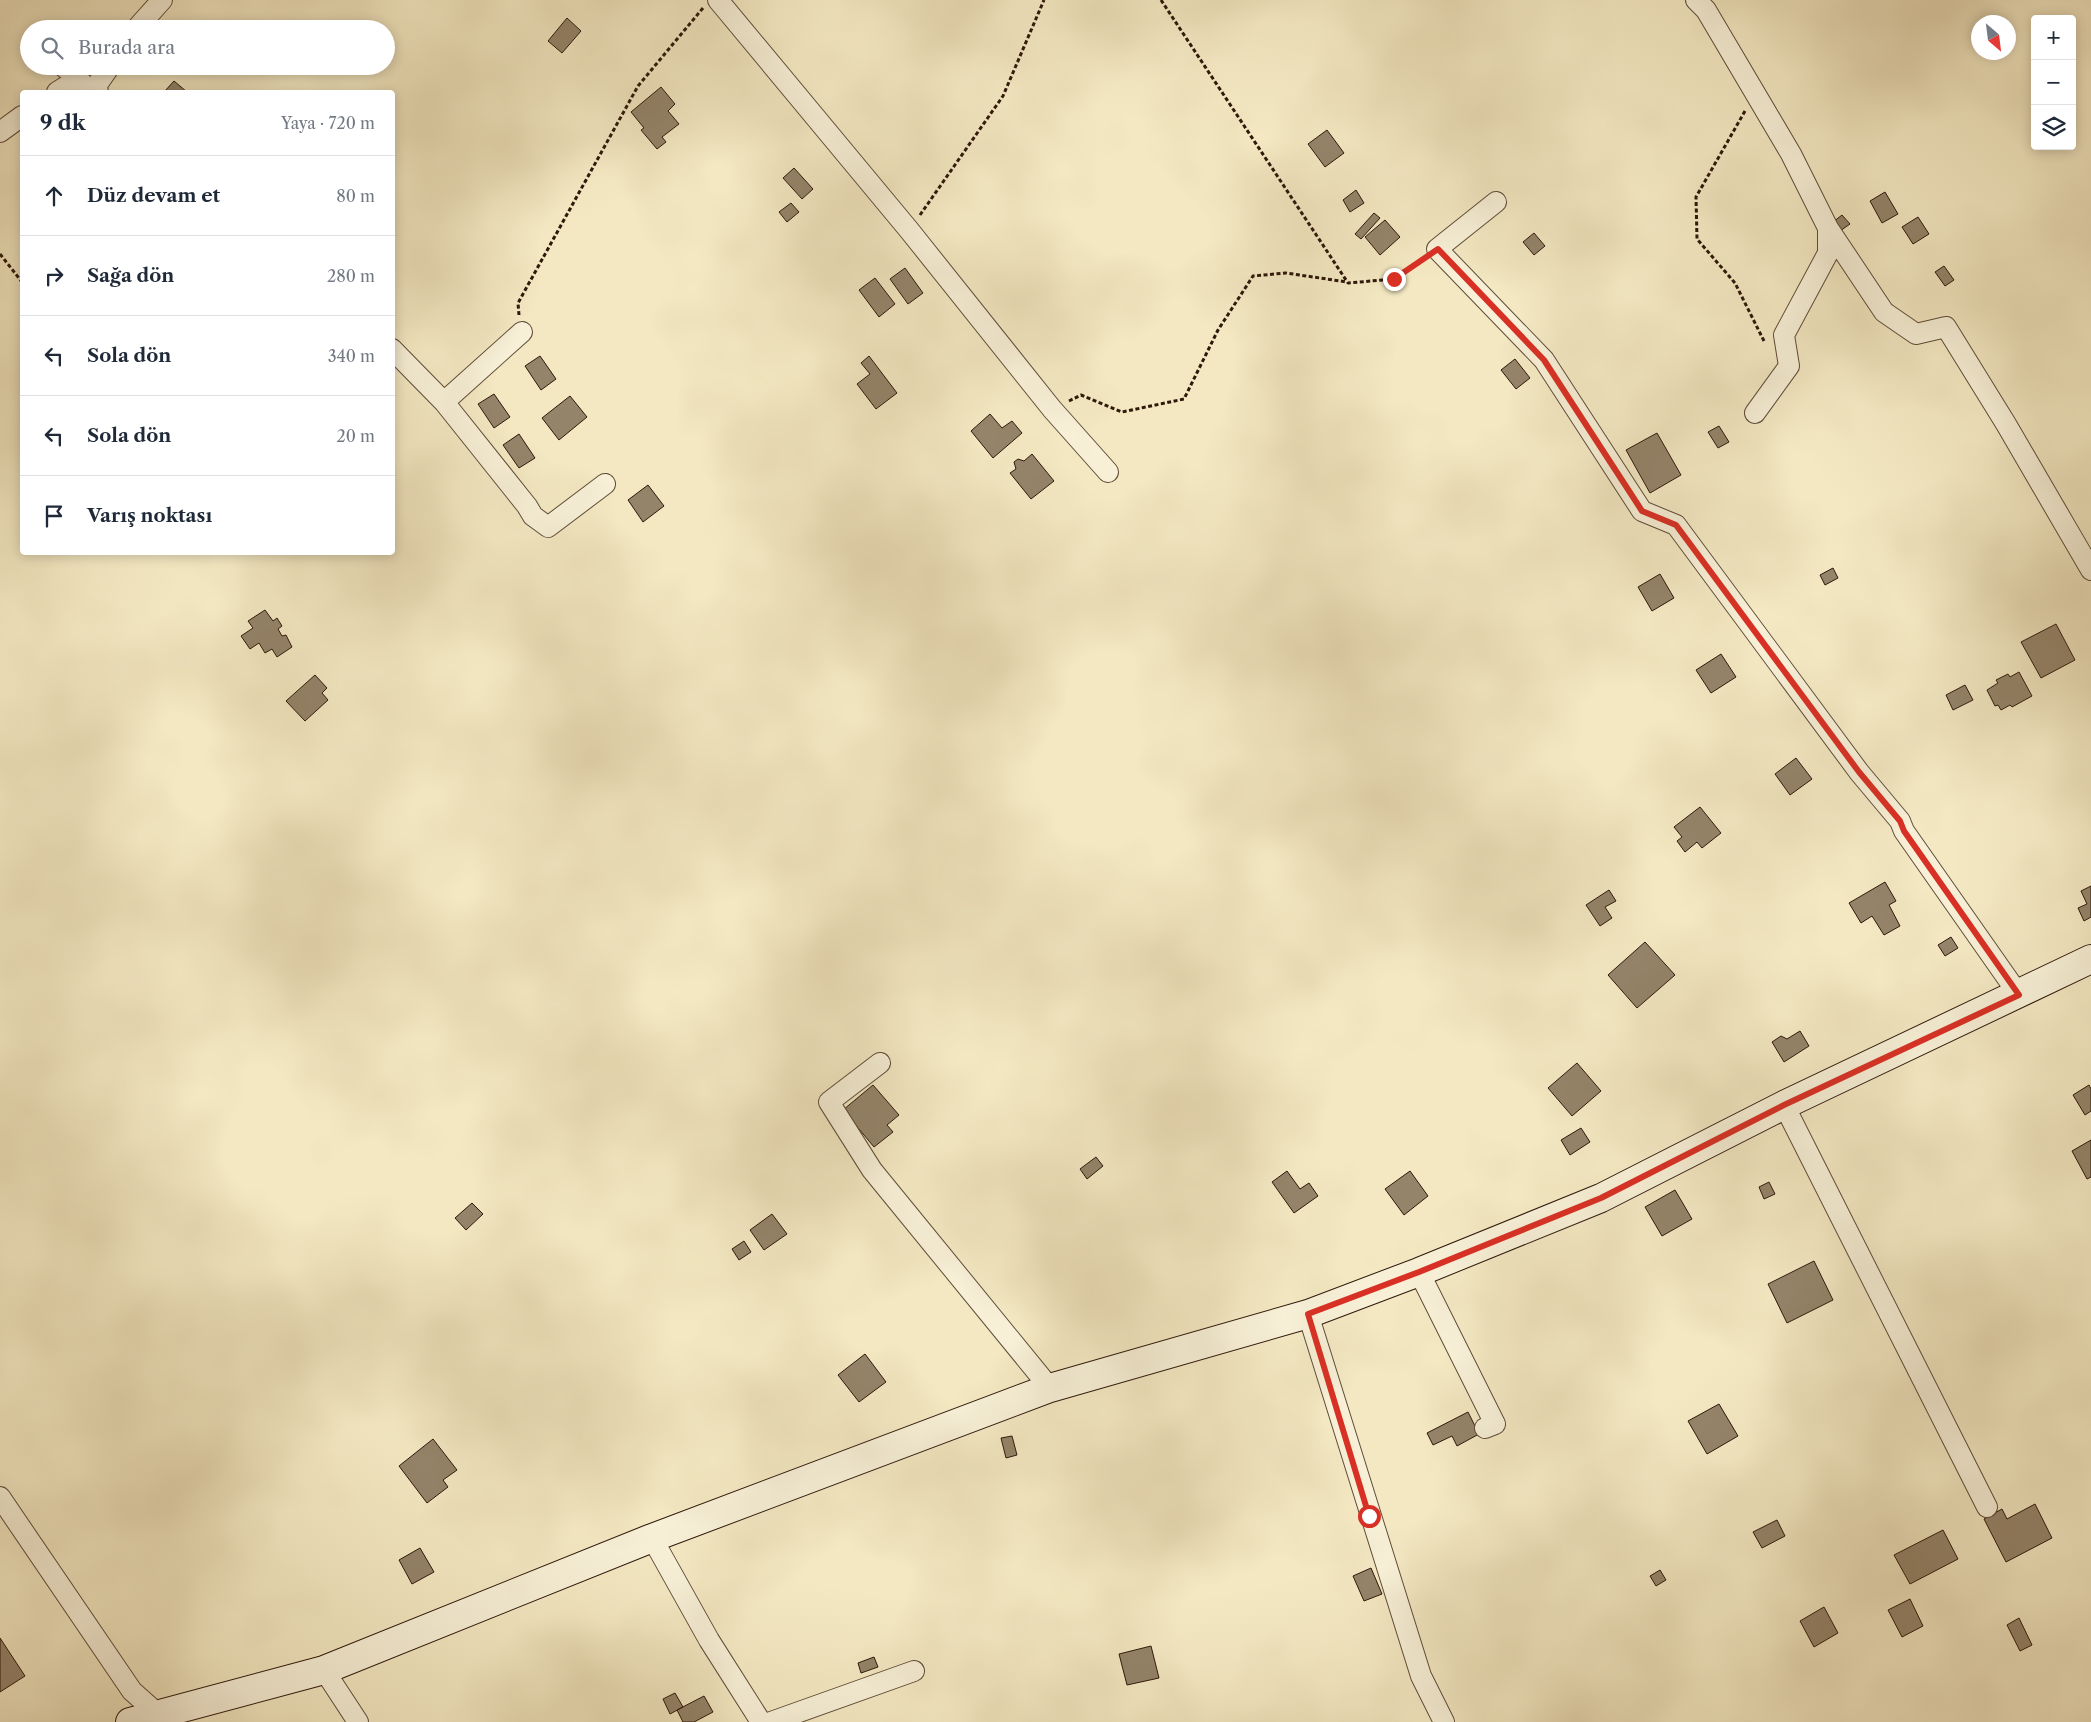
<!DOCTYPE html>
<html lang="tr">
<head>
<meta charset="utf-8">
<style>
	:root { --surface:#fff; --page:#f6f6f7; --text:#1f2937; --muted:#747a83; --line:#e0e1e3 }
	body { margin:0; font-family:"Libre Caslon Text",serif; background:var(--page); color:var(--text) }
	.controls { position:absolute; right:15px; top:15px; display:grid; overflow:hidden; border-radius:5px; box-shadow:0 2px 12px #0003 }
	.controls button { width:45px; height:45px; display:grid; place-items:center; padding:0; border:0; border-bottom:1px solid var(--line); background:var(--surface); color:var(--text); font:25px sans-serif }
	.compass { position:absolute; left:1971px; top:15px; width:45px; height:45px; border-radius:50%; background:var(--surface); box-shadow:0 2px 12px #0003; rotate:152deg }
	.stop { position:absolute; width:15px; height:15px; margin:-11px; border:4px solid #d93025; border-radius:50%; background:#fff }
	.stop.end { background:#d93025; border-color:#fff; box-shadow:0 1px 5px #0008 }
	.list { margin:0; padding:0; list-style:none }
	h2 { display:flex; justify-content:space-between; align-items:center; height:65px; margin:0; padding:0 20px; font-size:21px }
	h2 small { font-size:16px; font-weight:400; color:var(--muted) }
	.list li { display:grid; grid-template-columns:32px 1fr auto; gap:15px; align-items:center; box-sizing:border-box; height:80px; padding:0 20px; border-top:1px solid var(--line) }
	.list b { display:block; font-size:19px; white-space:nowrap }
	.list em { font-size:16px; font-style:normal; color:var(--muted) }
	.icon { flex:none; width:28px; height:28px; fill:none; stroke:currentColor; stroke-width:2; stroke-linecap:round; stroke-linejoin:round }
	.map { position:relative; flex:none; width:2091px; height:1722px; overflow:hidden }
	.search { position:absolute; background:var(--surface); box-shadow:0 2px 12px #0003; left:20px; top:20px; width:375px; height:55px; display:flex; align-items:center; gap:12px; box-sizing:border-box; padding:0 18px; border-radius:28px; color:var(--muted); font-size:19px }
	.panel { position:absolute; background:var(--surface); box-shadow:0 2px 12px #0003; left:20px; top:90px; width:375px; height:465px; border-radius:5px }
	.map>svg:first-child { display:block }
	.building { fill:#94846a; stroke:#2e180a }
	.lines { fill:none; stroke-linecap:round; stroke-linejoin:round }
	.minor-casing { stroke:#5f4c38; stroke-width:22 }
	.secondary-casing { stroke:#2e180a; stroke-width:30 }
	.path { stroke:#2e180a; stroke-width:3; stroke-dasharray:4 2.5; stroke-linecap:butt }
	.minor { stroke:#f7f0d7; stroke-width:20 }
	.secondary { stroke:#f7f0d7; stroke-width:28 }
	.route { stroke:#d93025; stroke-width:6 }
</style>
</head>
<body>
<div class="map">
<svg width="2091" height="1722" viewBox="0 0 2091 1722">
	<rect width="100%" height="100%" fill="#f3e8c2"/>
	<filter id="stains"><feTurbulence type="fractalNoise" baseFrequency=".004" numOctaves="4"/><feColorMatrix values="0 0 0 0 .2 0 0 0 0 .09 0 0 0 0 .02 0 0 0 .5 -.17"/></filter>
	<radialGradient id="worn" r=".72"><stop offset=".6" stop-color="#630" stop-opacity="0"/><stop offset="1" stop-color="#630" stop-opacity=".3"/></radialGradient>
	<path class="building" d="M567 18 581 31 562 53 548 41Z
		M174 81 187 92H164Z
		M661 87 675 104 668 111 679 124 662 137 666 142 657 149 641 130 644 128 631 112Z
		M1327 130 1344 153 1325 167 1308 144Z
		M794 168 813 189 802 199 783 178Z
		M1356 190 1364 203 1350 212 1343 200Z
		M1885 192 1898 214 1882 223 1870 201Z
		M791 203 799 212 787 222 779 212Z
		M1374 213 1380 218 1361 239 1355 234Z
		M1842 215 1850 224 1840 231 1833 222Z
		M1918 217 1929 234 1913 244 1902 227Z
		M1385 220 1400 237 1380 255 1365 237Z
		M1534 233 1545 246 1534 255 1523 242Z
		M1944 266 1954 280 1945 286 1935 272Z
		M905 268 923 293 908 304 890 279Z
		M875 278 895 304 879 317 859 290Z
		M540 356 556 379 541 390 525 366Z
		M869 356 897 393 876 409 857 384 870 374 861 363Z
		M1515 359 1530 378 1516 389 1501 370Z
		M494 394 510 417 494 428 478 404Z
		M570 396 587 417 559 440 542 418Z
		M990 414 1002 428 1012 421 1022 433 993 458 971 431Z
		M1719 426 1729 442 1718 448 1708 432Z
		M1657 433 1681 475 1650 493 1626 450Z
		M519 434 535 458 519 468 503 445Z
		M1032 454 1054 481 1031 499 1010 473 1016 469 1014 462 1018 459 1024 461Z
		M648 485 664 506 643 522 628 500Z
		M1833 568 1838 578 1825 585 1820 575Z
		M1660 574 1674 598 1652 611 1638 587Z
		M265 610 273 621 277 618 282 626 278 629 282 636 286 635 292 647 277 657 272 649 265 653 259 643 250 649 241 636 253 628 248 621Z
		M2056 624 2075 660 2041 678 2021 642Z
		M1721 654 1736 677 1711 693 1696 670Z
		M2019 672 2032 696 2012 707 2010 705 2001 710 1998 705 1995 706 1987 690 1998 683 1996 680 2008 674 2010 677Z
		M315 675 327 688 322 693 328 700 305 721 286 701Z
		M1965 685 1973 700 1953 710 1946 695Z
		M1796 758 1812 779 1790 795 1775 774Z
		M1700 807 1721 833 1702 848 1697 842 1685 852 1677 841 1682 837 1674 827Z
		M1885 882 1896 901 1889 905 1900 926 1884 935 1872 916 1861 923 1849 903Z
		M2091 886V917L2084 921 2078 908 2087 904 2081 891Z
		M1609 890 1616 901 1605 907 1612 918 1600 926 1586 905Z
		M1951 937 1958 948 1945 956 1938 945Z
		M1645 942 1675 975 1637 1008 1608 975Z
		M1800 1031 1809 1046 1784 1062 1772 1042 1781 1036 1787 1039Z
		M1577 1063 1601 1091 1572 1116 1548 1088Z
		M873 1085 899 1115 887 1125 893 1132 874 1147 843 1110Z
		M2089 1085 2091 1089V1111L2085 1115 2073 1095Z
		M1581 1128 1590 1142 1570 1155 1561 1140Z
		M2091 1140V1177L2087 1179 2072 1151Z
		M1096 1157 1103 1166 1087 1179 1080 1169Z
		M1287 1171 1300 1189 1309 1183 1318 1196 1294 1213 1272 1182Z
		M1410 1171 1428 1196 1404 1215 1385 1189Z
		M1769 1182 1775 1194 1764 1199 1759 1187Z
		M1675 1190 1692 1219 1662 1236 1645 1207Z
		M472 1203 483 1214 466 1230 455 1218Z
		M772 1214 787 1234 764 1250 750 1230Z
		M744 1241 751 1252 739 1260 732 1249Z
		M1814 1261 1833 1300 1787 1323 1768 1284Z
		M865 1354 886 1382 859 1402 838 1375Z
		M1719 1404 1738 1436 1707 1454 1688 1421Z
		M1468 1412 1479 1434 1457 1446 1452 1436 1433 1445 1427 1433Z
		M1012 1436 1017 1455 1006 1458 1001 1438Z
		M433 1439 457 1470 443 1480 448 1487 427 1503 399 1466Z
		M2035 1504 2052 1538 2006 1562 1984 1519 2002 1509 2007 1519Z
		M1777 1520 1785 1536 1762 1548 1753 1532Z
		M1943 1530 1958 1559 1910 1584 1894 1555Z
		M420 1548 434 1572 412 1584 399 1560Z
		M1371 1568 1382 1594 1364 1601 1353 1576Z
		M1660 1570 1666 1580 1656 1586 1650 1576Z
		M1910 1599 1923 1626 1902 1637 1888 1610Z
		M1824 1607 1838 1633 1814 1647 1800 1621Z
		M2019 1618 2032 1645 2020 1651 2007 1625Z
		M0 1638 25 1676 0 1692Z
		M1151 1646 1159 1678 1127 1685 1119 1654Z
		M874 1657 878 1667 861 1673 858 1663Z
		M675 1693 683 1707 670 1714 663 1699Z
		M704 1696 713 1712 694 1722H683L677 1710Z"/>
	<g class="lines">
		<g class="minor-casing">
			<path id="minor" d="M718 0 909 230 1052 409 1108 472
				M1696 0 1706 10 1791 154 1828 228V253L1784 335 1789 366 1755 413
				M136 29 162 0
				M63 66 91 91
				M57 92 65 87 98 92
				M92 92 110 66
				M0 132 22 116
				M1496 202 1437 249 1544 360 1642 511 1676 525 1859 772 1900 821 1904 831 2019 995
				M1828 228 1884 312 1916 334 1946 327 2006 424 2091 570
				M392 349 444 402 527 506 533 516 548 527 605 484
				M444 402 522 332
				M880 1063 829 1102 872 1170 1050 1388
				M1784 1105 1987 1507
				M1419 1272 1495 1424 1485 1428
				M1308 1314 1421 1676 1444 1722
				M0 1497 132 1691 159 1715
				M652 1538 709 1640 761 1722
				M324 1670 358 1722
				M771 1722 914 1671"/>
		</g>
		<g class="secondary-casing">
			<path id="secondary" d="M130 1722 324 1670 652 1538 1050 1388 1308 1314 1419 1272 1601 1198 1784 1105 2091 959"/>
		</g>
		<path class="path" d="M1161 0 1348 283 1394 279 1422 260
			M1745 111 1696 197 1697 239 1735 283 1764 341
			M920 215 1003 96 1044 0
			M0 254 22 282
			M519 315 518 303 638 86 703 8
			M1069 401 1081 395 1122 412 1184 399 1218 330 1253 276 1286 273 1347 282"/>
		<use href="#minor" class="minor"/>
		<use href="#secondary" class="secondary"/>
	</g>
	<g class="lines">
		<path class="route" d="M1369 1516 1308 1314 1419 1272 1601 1198 1784 1105 2019 995 1904 831 1900 821 1859 772 1676 525 1642 511 1544 360 1438 249 1394 279"/>
	</g>
	<rect width="100%" height="100%" filter="url(#stains)"/>
	<rect width="100%" height="100%" fill="url(#worn)"/>
</svg>
<div class="controls">
<button>+</button>
<button>−</button>
<button><svg class="icon" aria-label="layers" viewBox="0 0 24 24"><path d="M12 4l9 5-9 5-9-5zM3 14l9 5 9-5"/></svg></button>
</div>
<svg class="compass" viewBox="-18 -18 36 36"><path d="M0-13l5 13h-10z" fill="#e53935"/><path d="M0 13l5-13h-10z" fill="#747a83"/></svg>
<div class="stop" style="left:1369px;top:1516px"></div>
<div class="stop end" style="left:1394px;top:279px"></div>
<div class="search"><svg class="icon" aria-label="search" viewBox="0 0 24 24"><circle cx="10" cy="10" r="6"/><path d="M15 15l6 6"/></svg>Burada ara</div>
<section class="panel">
<h2>9 dk<small>Yaya · 720 m</small></h2>
<ul class="list">
<li><svg class="icon" aria-label="ahead" viewBox="0 0 24 24"><path d="M12 20V5M6 11l6-6 6 6"/></svg><div><b>Düz devam et</b></div><em>80 m</em></li>
<li><svg class="icon" aria-label="right" viewBox="0 0 24 24"><path d="M7 20v-9h11M14 6l5 5-5 5"/></svg><div><b>Sağa dön</b></div><em>280 m</em></li>
<li><svg class="icon" aria-label="left" viewBox="0 0 24 24"><path d="M17 20v-9H6M10 6l-5 5 5 5"/></svg><div><b>Sola dön</b></div><em>340 m</em></li>
<li><svg class="icon" aria-label="left" viewBox="0 0 24 24"><path d="M17 20v-9H6M10 6l-5 5 5 5"/></svg><div><b>Sola dön</b></div><em>20 m</em></li>
<li><svg class="icon" aria-label="arrive" viewBox="0 0 24 24"><path d="M6 21V4h12l-3 4 3 4H6"/></svg><div><b>Varış noktası</b></div></li>
</ul>
</section>
</div>
</body>
</html>
